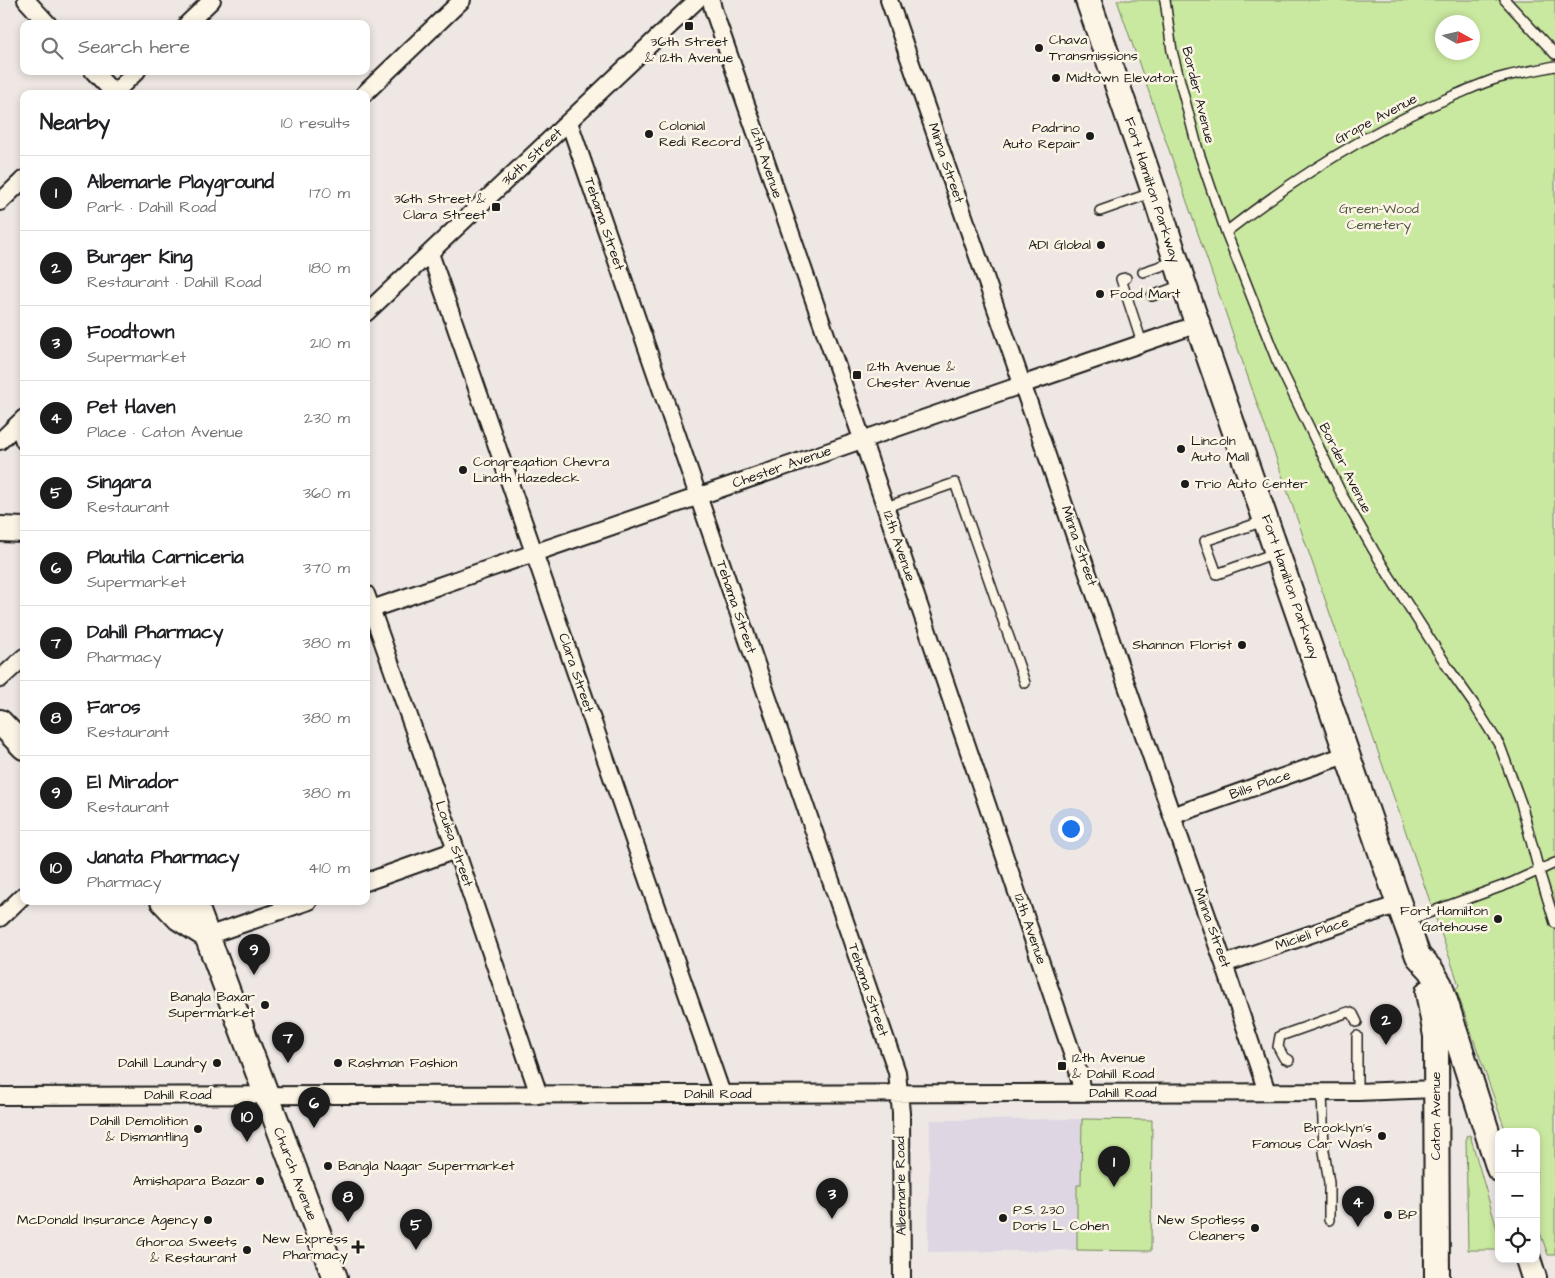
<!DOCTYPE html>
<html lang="en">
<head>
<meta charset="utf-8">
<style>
	:root { --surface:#fff; --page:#f6f6f6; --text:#202124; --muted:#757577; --line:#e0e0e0; --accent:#1c1c1c }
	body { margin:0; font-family:"Architects Daughter",sans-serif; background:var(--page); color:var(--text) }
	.controls { position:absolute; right:15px; bottom:15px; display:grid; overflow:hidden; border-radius:10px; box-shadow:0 2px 8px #0003 }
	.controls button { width:45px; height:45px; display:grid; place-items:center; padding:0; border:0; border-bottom:1px solid var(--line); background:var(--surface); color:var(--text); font:25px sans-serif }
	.compass { position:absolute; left:1435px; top:15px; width:45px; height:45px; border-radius:50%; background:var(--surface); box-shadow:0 2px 8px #0003; rotate:98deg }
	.you { position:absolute; left:1070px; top:828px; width:18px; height:18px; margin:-12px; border:4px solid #fff; border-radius:50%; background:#1a73e8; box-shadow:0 0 0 8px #1a73e833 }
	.badge { display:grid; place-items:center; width:32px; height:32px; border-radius:50%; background:var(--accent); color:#fff; font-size:16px; font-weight:700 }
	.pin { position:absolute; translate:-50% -41px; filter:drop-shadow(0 1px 2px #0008) }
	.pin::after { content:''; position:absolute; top:26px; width:18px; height:15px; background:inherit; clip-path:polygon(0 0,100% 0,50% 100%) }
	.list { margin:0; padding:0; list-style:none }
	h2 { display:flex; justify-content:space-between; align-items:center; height:65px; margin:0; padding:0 20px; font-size:21px }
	h2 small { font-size:16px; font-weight:400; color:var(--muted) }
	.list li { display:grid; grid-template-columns:32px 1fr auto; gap:15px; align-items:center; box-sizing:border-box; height:75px; padding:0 20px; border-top:1px solid var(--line) }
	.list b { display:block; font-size:19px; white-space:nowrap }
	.list p { margin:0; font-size:16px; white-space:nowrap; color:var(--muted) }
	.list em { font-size:16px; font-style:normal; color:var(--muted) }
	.icon { flex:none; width:28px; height:28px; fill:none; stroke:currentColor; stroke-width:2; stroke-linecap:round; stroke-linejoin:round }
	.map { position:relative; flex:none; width:1555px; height:1278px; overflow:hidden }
	.search { position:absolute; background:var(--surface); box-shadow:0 2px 8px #0003; left:20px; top:20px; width:350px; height:55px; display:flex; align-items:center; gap:12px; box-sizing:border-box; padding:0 18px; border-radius:10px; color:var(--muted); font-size:19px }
	.panel { position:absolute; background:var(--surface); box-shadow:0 2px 8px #0003; left:20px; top:90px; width:350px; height:815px; border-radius:10px }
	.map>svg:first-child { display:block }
	.built { fill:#ded7e3 }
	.green { fill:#cae9a0; stroke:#73825e; fill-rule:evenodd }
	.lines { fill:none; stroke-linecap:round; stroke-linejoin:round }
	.lane-casing { stroke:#1c1c1c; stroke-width:12 }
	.street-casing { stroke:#1c1c1c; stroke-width:20 }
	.secondary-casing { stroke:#1c1c1c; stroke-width:28 }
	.lane { stroke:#fcf5e5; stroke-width:9 }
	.street { stroke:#fcf5e5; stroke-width:16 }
	.secondary { stroke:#fcf5e5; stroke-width:24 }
	.poi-dot { fill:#1c1c1c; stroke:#fcf5e5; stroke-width:2 }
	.labels { text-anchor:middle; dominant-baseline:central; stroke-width:5; stroke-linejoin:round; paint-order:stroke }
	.poi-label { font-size:14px; fill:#1c1c1c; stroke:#fcf5e5; text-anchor:end }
	.street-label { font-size:14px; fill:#1c1c1c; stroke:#fcf5e5 }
	.park-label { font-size:14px; fill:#505a44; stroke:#fcf5e5 }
</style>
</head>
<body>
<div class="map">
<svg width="1555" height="1278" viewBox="0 0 1555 1278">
	<rect width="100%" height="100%" fill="#eee7e4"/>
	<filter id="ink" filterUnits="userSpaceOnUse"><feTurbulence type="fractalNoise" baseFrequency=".02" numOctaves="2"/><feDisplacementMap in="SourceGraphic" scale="10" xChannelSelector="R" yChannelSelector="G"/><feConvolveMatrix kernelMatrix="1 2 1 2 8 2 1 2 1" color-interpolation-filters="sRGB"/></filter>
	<g filter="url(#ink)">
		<path class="built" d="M1082 1119 1081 1185H1077V1250L928 1252 930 1120Z"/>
		<path class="green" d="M1117 0H1555V1255H1548L1536 1221V1132H1506L1456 989 1459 985ZM1442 22H1472V52H1442Z
			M1082 1119 1152 1120 1151 1251 1077 1250V1185H1081Z
			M1470 1135 1499 1236V1250H1468L1466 1136Z"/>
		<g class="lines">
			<g class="lane-casing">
				<path id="lane" d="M1165 0 1172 51 1198 150 1226 232 1277 361 1342 495 1374 551 1388 574 1449 669 1473 703 1500 746 1521 803 1539 871 1555 923
					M1505 0 1555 54
					M1100 211 1154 192
					M1226 232C1296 177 1371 130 1453 96 1468 90 1484 82 1499 78 1518 73 1537 70 1555 66
					M1143 272 1176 261
					M1126 278 1121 279 1142 343
					M1152 296 1182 285
					M886 507 955 483 1025 683
					M1264 521 1205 541 1217 574 1275 553
					M1406 921 1511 883 1555 863
					M1289 1060 1284 1058 1278 1047 1280 1036 1348 1012 1353 1014 1357 1022
					M1322 1092 1324 1151 1329 1183V1220
					M1357 1092V1036"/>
			</g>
			<g class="street-casing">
				<path id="street" d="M26 0 48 24
					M711 0 713 9 868 456 1078 1071 1082 1093
					M889 0 1172 816 1224 964 1267 1092
					M187 24 212 0
					M93 71 115 94
					M113 94 137 71
					M364 94 462 0
					M569 122 897 1072 901 1113 902 1278
					M0 202 24 179
					M430 253 722 1094
					M366 313 697 0
					M18 424 24 441
					M0 441 24 418
					M366 594 456 850 539 1095
					M366 611 1198 324
					M0 679 24 657
					M1172 816 1348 754
					M366 882 456 850
					M0 918 24 895
					M207 936 309 901
					M1224 964 1399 904
					M0 1096 1357 1092 1436 1089"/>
			</g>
			<g class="secondary-casing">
				<path id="secondary" d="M1088 0 1154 192 1184 285 1399 904 1418 956 1431 970 1440 985 1499 1169
					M0 529 24 530
					M0 722 24 747
					M163 901 179 918 207 936
					M194 901 335 1278
					M1428 992 1436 1036 1437 1278
					M1528 1259 1534 1278"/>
			</g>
			<use href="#lane" class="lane"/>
			<use href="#street" class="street"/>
			<use href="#secondary" class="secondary"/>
		</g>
	</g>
	<g class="poi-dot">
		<rect x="684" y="21" width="10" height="10" rx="2.5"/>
		<circle cx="1039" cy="48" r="5"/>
		<circle cx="1056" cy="78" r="5"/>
		<circle cx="649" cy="134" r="5"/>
		<circle cx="1090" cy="136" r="5"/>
		<rect x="491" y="202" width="10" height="10" rx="2.5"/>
		<circle cx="1101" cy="245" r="5"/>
		<circle cx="1100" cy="294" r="5"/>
		<rect x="852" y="370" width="10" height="10" rx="2.5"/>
		<circle cx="1181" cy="449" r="5"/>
		<circle cx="463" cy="470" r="5"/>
		<circle cx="1185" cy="484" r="5"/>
		<circle cx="1242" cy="645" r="5"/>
		<circle cx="1498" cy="919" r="5"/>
		<circle cx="265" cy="1005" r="5"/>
		<circle cx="217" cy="1063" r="5"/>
		<circle cx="338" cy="1063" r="5"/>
		<rect x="1057" y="1061" width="10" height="10" rx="2.5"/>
		<circle cx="198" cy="1129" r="5"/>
		<circle cx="1382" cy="1136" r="5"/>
		<circle cx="328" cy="1166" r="5"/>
		<circle cx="260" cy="1181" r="5"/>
		<circle cx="1388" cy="1215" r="5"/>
		<circle cx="1003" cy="1218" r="5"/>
		<circle cx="208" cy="1220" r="5"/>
		<circle cx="1255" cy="1228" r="5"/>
		<path d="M355.5 1239.5h5v5h5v5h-5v5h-5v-5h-5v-5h5z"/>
		<circle cx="247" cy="1250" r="5"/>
	</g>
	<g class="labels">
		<g class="poi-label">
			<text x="1049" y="40" text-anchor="start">Chava<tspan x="1049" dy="16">Transmissions</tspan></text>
			<text x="689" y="42" text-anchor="middle">36th Street<tspan x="689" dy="16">&amp; 12th Avenue</tspan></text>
			<text x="1066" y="78" text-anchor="start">Midtown Elevator</text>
			<text x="659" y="126" text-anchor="start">Colonial<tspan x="659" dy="16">Redi Record</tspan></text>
			<text x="1080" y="128">Padrino<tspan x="1080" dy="16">Auto Repair</tspan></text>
			<text x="486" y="199">36th Street &amp;<tspan x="486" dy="16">Clara Street</tspan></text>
			<text x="1091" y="245">ADI Global</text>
			<text x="1110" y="294" text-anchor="start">Food Mart</text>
			<text x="867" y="367" text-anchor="start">12th Avenue &amp;<tspan x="867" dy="16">Chester Avenue</tspan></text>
			<text x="1191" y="441" text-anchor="start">Lincoln<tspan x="1191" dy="16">Auto Mall</tspan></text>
			<text x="473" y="462" text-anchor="start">Congregation Chevra<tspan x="473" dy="16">Linath Hazedeck</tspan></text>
			<text x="1195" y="484" text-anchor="start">Trio Auto Center</text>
			<text x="1232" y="645">Shannon Florist</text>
			<text x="1488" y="911">Fort Hamilton<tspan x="1488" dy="16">Gatehouse</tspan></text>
			<text x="255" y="997">Bangla Baxar<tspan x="255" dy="16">Supermarket</tspan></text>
			<text x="1072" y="1058" text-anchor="start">12th Avenue<tspan x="1072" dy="16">&amp; Dahill Road</tspan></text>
			<text x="207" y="1063">Dahill Laundry</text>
			<text x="348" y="1063" text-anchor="start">Rashman Fashion</text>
			<text x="188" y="1121">Dahill Demolition<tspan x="188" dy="16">&amp; Dismantling</tspan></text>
			<text x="1372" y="1128">Brooklyn's<tspan x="1372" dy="16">Famous Car Wash</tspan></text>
			<text x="338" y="1166" text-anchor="start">Bangla Nagar Supermarket</text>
			<text x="250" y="1181">Amishapara Bazar</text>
			<text x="1013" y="1210" text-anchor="start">P.S. 230<tspan x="1013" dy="16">Doris L. Cohen</tspan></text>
			<text x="1398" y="1215" text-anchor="start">BP</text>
			<text x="198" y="1220">McDonald Insurance Agency</text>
			<text x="1245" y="1220">New Spotless<tspan x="1245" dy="16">Cleaners</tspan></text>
			<text x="348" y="1239">New Express<tspan x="348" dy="16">Pharmacy</tspan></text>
			<text x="237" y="1242">Ghoroa Sweets<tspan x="237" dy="16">&amp; Restaurant</tspan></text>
		</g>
		<g class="street-label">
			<text transform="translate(1198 95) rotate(76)">Border Avenue</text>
			<text transform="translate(1376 119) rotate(-28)">Grape Avenue</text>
			<text transform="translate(532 157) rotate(-43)">36th Street</text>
			<text transform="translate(766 163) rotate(71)">12th Avenue</text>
			<text transform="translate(946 163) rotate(71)">Minna Street</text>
			<text transform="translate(1152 190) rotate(72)">Fort Hamilton Parkway</text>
			<text transform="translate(604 224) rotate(71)">Tehama Street</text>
			<text transform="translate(782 467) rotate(-19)">Chester Avenue</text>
			<text transform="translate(1345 468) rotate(63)">Border Avenue</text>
			<text transform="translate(899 546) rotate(71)">12th Avenue</text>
			<text transform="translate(1079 546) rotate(71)">Minna Street</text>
			<text transform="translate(1290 587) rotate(71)">Fort Hamilton Parkway</text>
			<text transform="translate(736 607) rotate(71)">Tehama Street</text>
			<text transform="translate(576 673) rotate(71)">Clara Street</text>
			<text transform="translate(1260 785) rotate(-19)">Bills Place</text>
			<text transform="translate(454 844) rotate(71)">Louisa Street</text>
			<text transform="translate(1212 928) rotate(70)">Minna Street</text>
			<text transform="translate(1030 929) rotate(71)">12th Avenue</text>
			<text transform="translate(1312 934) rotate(-19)">Micieli Place</text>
			<text transform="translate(868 990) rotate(71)">Tehama Street</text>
			<text x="1123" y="1093">Dahill Road</text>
			<text x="718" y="1094">Dahill Road</text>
			<text x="178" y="1095">Dahill Road</text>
			<text transform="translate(1436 1116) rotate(-90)">Caton Avenue</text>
			<text transform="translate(295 1174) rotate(69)">Church Avenue</text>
			<text transform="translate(901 1186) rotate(-91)">Albemarle Road</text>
		</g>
		<g class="park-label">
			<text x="1379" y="209">Green-Wood<tspan x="1379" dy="16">Cemetery</tspan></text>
		</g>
	</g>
</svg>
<div class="controls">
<button>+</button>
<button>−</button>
<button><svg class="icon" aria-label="locate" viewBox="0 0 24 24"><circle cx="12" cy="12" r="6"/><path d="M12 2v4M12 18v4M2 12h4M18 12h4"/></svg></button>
</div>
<svg class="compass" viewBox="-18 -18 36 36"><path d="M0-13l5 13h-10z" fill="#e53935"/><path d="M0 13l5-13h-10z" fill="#757577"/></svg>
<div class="you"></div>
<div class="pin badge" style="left:1114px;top:1187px">1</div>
<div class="pin badge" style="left:1386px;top:1045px">2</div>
<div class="pin badge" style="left:832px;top:1219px">3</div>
<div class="pin badge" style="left:1358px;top:1227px">4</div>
<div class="pin badge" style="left:416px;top:1250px">5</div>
<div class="pin badge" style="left:314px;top:1128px">6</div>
<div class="pin badge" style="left:288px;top:1063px">7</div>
<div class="pin badge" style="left:348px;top:1222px">8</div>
<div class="pin badge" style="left:254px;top:975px">9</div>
<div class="pin badge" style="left:247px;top:1142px">10</div>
<div class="search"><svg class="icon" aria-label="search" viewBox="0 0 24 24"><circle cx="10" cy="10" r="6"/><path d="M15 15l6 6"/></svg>Search here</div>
<section class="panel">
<h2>Nearby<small>10 results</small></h2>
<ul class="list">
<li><span class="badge">1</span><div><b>Albemarle Playground</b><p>Park · Dahill Road</p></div><em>170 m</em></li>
<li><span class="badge">2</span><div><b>Burger King</b><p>Restaurant · Dahill Road</p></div><em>180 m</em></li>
<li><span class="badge">3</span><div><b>Foodtown</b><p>Supermarket</p></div><em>210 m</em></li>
<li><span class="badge">4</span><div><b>Pet Haven</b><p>Place · Caton Avenue</p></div><em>230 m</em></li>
<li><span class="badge">5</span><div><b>Singara</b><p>Restaurant</p></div><em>360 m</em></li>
<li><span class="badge">6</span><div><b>Plautila Carniceria</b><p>Supermarket</p></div><em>370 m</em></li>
<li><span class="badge">7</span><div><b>Dahill Pharmacy</b><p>Pharmacy</p></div><em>380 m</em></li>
<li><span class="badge">8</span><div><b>Faros</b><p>Restaurant</p></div><em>380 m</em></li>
<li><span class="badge">9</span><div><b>El Mirador</b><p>Restaurant</p></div><em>380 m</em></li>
<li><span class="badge">10</span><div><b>Janata Pharmacy</b><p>Pharmacy</p></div><em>410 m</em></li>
</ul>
</section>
</div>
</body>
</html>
